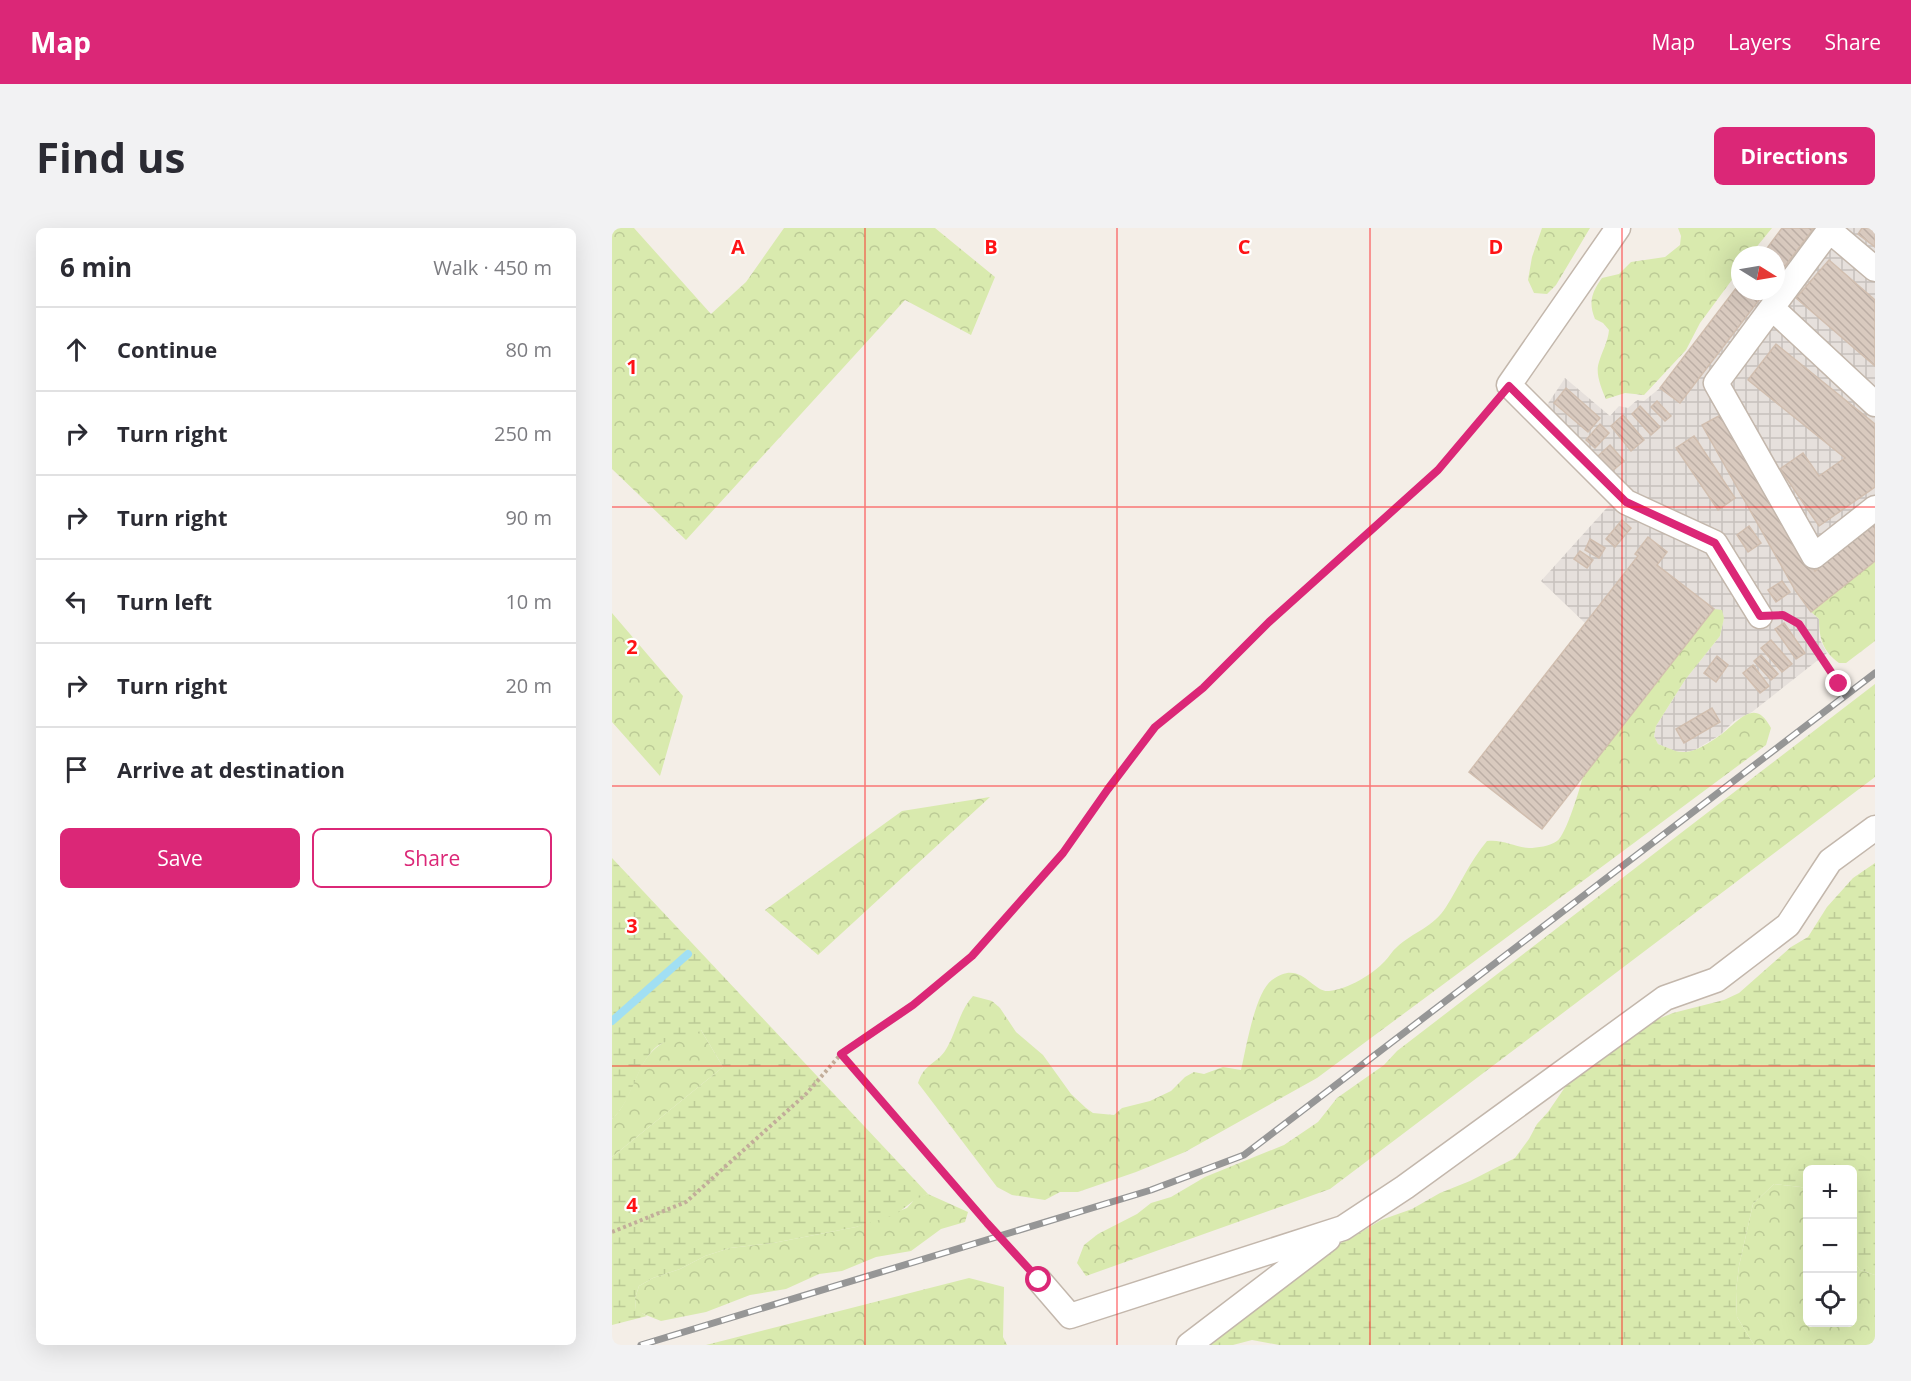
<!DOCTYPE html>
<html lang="en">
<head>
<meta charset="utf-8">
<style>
	:root { --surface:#fff; --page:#f2f2f3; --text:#2b2b33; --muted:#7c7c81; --line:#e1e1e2; --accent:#db2777 }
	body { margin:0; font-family:"Open Sans",sans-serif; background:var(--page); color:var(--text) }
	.controls { position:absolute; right:18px; bottom:18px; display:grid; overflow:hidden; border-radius:9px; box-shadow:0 6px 24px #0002 }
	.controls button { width:54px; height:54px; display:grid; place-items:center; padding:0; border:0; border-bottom:2px solid var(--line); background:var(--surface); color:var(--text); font:30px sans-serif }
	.compass { position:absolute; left:1119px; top:18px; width:54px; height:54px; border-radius:50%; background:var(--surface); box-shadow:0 6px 24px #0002; rotate:101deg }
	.stop { position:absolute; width:18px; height:18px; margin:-14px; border:4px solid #db2777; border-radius:50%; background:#fff }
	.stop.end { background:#db2777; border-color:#fff; box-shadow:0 2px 6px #0008 }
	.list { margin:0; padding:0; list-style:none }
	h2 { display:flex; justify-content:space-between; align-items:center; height:78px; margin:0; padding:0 24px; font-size:26px }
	h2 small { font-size:20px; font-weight:400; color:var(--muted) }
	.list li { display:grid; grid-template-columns:39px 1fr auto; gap:18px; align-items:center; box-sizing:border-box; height:84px; padding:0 24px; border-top:2px solid var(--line) }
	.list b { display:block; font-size:22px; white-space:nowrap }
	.list em { font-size:20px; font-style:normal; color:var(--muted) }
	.actions { display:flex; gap:12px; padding:18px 24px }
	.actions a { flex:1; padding:14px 0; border:2px solid var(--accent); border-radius:9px; text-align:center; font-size:21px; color:var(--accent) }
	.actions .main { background:var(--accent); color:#fff }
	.icon { flex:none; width:33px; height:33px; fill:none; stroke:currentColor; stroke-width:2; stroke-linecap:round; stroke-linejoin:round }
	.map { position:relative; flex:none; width:1263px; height:1117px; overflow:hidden; border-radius:9px }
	header { display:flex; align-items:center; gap:36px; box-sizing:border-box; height:84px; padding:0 30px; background:var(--accent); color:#fff }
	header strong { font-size:28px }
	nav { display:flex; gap:33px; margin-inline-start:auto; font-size:21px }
	.intro { display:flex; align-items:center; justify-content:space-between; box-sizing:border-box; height:144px; padding:0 36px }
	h1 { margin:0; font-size:42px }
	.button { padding:15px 27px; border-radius:9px; background:var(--accent); color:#fff; font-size:21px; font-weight:700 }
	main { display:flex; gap:36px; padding:0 36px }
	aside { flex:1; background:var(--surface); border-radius:9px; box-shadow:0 6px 24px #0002 }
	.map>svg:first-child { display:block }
	.industrial { fill:url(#industrial-grid) }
	.forest { fill:url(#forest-crowns) }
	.wetland { fill:url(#wetland-marsh) }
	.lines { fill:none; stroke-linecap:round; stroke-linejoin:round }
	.stream { stroke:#a1dff3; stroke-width:8 }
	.building { fill:url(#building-back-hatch); stroke:#d1beaf; stroke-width:1.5 }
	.minor-casing { stroke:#c3b7ac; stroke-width:27 }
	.path { stroke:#c2ad9a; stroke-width:4; stroke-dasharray:3 3; stroke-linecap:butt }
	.minor { stroke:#fff; stroke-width:24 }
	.rail-casing { stroke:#969696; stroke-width:7 }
	.rail { stroke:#fff; stroke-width:4.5; stroke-dasharray:14; stroke-linecap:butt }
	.route { stroke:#db2777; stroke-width:8 }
	.grid { fill:none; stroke:#ff1316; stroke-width:1.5; stroke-opacity:0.55 }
	.grid-label { font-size:20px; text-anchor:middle; font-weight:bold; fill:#ff1316; stroke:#fff; stroke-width:4.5; stroke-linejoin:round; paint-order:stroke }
</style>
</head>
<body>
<header>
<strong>Map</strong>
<nav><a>Map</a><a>Layers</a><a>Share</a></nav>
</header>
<div class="intro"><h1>Find us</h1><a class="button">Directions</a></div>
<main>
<aside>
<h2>6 min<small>Walk · 450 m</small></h2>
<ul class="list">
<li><svg class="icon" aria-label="ahead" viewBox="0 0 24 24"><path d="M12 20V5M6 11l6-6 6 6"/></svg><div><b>Continue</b></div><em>80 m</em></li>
<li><svg class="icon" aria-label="right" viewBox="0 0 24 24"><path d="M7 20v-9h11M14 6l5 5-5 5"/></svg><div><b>Turn right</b></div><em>250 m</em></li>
<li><svg class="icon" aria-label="right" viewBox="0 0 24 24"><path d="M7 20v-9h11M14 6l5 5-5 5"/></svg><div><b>Turn right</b></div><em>90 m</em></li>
<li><svg class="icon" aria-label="left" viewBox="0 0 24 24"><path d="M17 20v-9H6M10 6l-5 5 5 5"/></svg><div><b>Turn left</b></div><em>10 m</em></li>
<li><svg class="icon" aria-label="right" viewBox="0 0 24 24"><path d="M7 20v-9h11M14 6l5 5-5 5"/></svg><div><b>Turn right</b></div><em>20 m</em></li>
<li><svg class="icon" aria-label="arrive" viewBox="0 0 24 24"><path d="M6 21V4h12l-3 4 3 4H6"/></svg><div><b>Arrive at destination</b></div></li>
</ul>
<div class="actions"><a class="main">Save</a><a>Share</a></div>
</aside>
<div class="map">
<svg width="1263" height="1117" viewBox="0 0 1263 1117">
	<defs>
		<pattern id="industrial-grid" width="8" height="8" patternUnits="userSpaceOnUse" patternTransform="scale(1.5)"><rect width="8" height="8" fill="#e6e0dc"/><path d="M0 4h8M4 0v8" fill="none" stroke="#c7c1bd"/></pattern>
		<pattern id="forest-crowns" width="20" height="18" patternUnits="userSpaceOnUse" patternTransform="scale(1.5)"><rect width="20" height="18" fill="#d9eaae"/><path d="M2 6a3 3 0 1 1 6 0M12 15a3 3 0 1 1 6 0" fill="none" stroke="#bcca96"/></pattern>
		<pattern id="wetland-marsh" width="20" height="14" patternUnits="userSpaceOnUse" patternTransform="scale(1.5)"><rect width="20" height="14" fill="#d9eaae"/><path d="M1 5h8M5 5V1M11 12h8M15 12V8" fill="none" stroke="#bcca96"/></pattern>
		<pattern id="building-back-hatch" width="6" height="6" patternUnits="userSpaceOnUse" patternTransform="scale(1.5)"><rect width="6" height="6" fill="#d9cabf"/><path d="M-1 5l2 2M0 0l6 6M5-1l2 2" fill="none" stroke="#bcaea5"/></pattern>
	</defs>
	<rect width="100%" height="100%" fill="#f4eee7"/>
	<path class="industrial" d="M1170 0H1263V333L1199 384 1207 391V410L1215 425 1140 484 1122 493 1108 507 1083 522 1074 524 1063 523 1046 516 1042 508 1044 498 1073 452 1108 408 1112 390 857 544 973 395 929 353 1010 263 931 183 953 150 998 188 1007 178 1016 180 1025 172 1032 173 1048 160 1128 55V63H1164V27H1150Z"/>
	<path class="forest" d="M0 0H22L99 86 134 54 172 0H323L383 49 359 107 293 72 74 312 0 241Z
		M930 0H978L944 57 935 66 922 65 916 52 920 29Z
		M1066 0H1160L1138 27H1128V41L1088 95 1074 122 1032 167 1013 165 994 171C989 160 983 145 987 134 990 123 996 114 997 102L991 95 983 91C976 74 980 64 990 50L1007 46 1019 34 1053 29 1068 17 1069 8Z
		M1263 333V413L1234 435H1227C1211 423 1207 411 1207 391L1199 384Z
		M1102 381 1110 382 1112 390 1108 408 1073 452 1044 498 1042 508 1046 516C1055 519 1064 525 1073 524 1084 524 1098 514 1107 508 1125 496 1142 467 1159 500L1154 517 705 850 573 924 524 944 466 964H448L433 972 400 967 385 959 306 855C312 836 324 836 333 823 344 806 347 783 361 768L380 773 388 780 404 804 431 827 459 866 474 880 481 885 502 887 510 880 538 873 559 863 573 849 582 844 592 846 611 839 629 842C634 821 643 764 660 752 689 730 700 765 717 763 736 761 760 747 773 733 777 729 780 723 785 719 801 704 822 699 834 679 848 657 858 633 875 613 891 611 902 619 917 620 925 620 938 618 945 613 954 607 968 560 971 548Z
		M0 385 71 468 48 548 0 494Z
		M1263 456V549L718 961 474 1048 465 1035 472 1017 486 1006 525 986 539 975 559 969 593 949 672 917 706 894 725 870 772 837 785 823Z
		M378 569 206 727 153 682 290 583Z
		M89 802 111 839 0 929V891C21 872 23 836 45 819 57 809 74 806 89 802Z
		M1162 956 1189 959 1195 962 1196 1094H1240L1241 1032 1248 1042 1263 1047V1117H1142L1125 1089 1124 1063 1127 1038 1141 976Z
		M316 966 356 984 353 994 329 1001 299 1023 264 1029 230 1043 207 1046 174 1061 138 1067 94 1084 49 1093 24 1083 23 1070 27 1058 41 1050 68 1041 93 1028 118 1020 161 1015 244 999 295 980 304 970Z
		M357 1050 392 1059 391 1109 395 1117H94Z"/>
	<path class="wetland" d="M0 630 316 966 304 971 283 987 244 999 161 1015 118 1020 93 1028 68 1041 41 1050 27 1058 23 1070 24 1082 35 1088 0 1097V929L111 839 89 802C70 817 52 805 37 827 22 847 19 874 0 891Z
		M1263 635V1047L1248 1042 1241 1032 1240 942H1196L1195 962 1189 959 1162 956 1141 976 1127 1038 1124 1063 1125 1089 1142 1117H667L640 1112 621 1117H590L696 1031 741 1009 769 992 800 981 828 965 858 953 903 930 917 911 925 896 936 884 962 846 1046 791 1061 785 1112 772 1127 765 1179 719 1196 709 1215 679 1241 650Z"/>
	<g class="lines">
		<path class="stream" d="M0 793 76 726"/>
	</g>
	<path class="building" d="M1170 0H1202L1164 50V27H1150Z
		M1250 0H1263V19L1246 6Z
		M1217 32 1263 72V138L1184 70Z
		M1128 55V63H1154L1068 175 1048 160Z
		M1164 116 1263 196V259L1207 298 1168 241 1191 225 1207 248 1233 230 1136 152Z
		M954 160 988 190 976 204 942 175Z
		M1045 173 1059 188 1053 193 1039 179Z
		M1028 178 1048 199 1039 207 1020 186Z
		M1114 184 1203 343 1263 295V333L1199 384 1183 362 1090 197Z
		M1011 187 1032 212 1019 223 999 198Z
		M988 196 997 205 983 220 974 212Z
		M1082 208 1123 270 1106 282 1064 220Z
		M998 217 1012 233 998 245 985 229Z
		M1010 292 1019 300 1003 319 994 311Z
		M1137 298 1149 315 1136 324 1125 307Z
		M1036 309 1055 324 1045 337 1102 381 930 601 857 544 1026 328 1023 326Z
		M978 311 993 320 987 330 973 322Z
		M968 323 981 332 975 340 962 331Z
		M1170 353 1178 364 1164 374 1156 362Z
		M1172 395 1193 425 1184 431 1163 401Z
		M1159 412 1180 436 1170 444 1149 420Z
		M1149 427 1166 446 1159 452 1142 433Z
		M1105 428 1116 437 1104 454 1092 445Z
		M1141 437 1157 458 1148 465 1131 445Z
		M1100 480 1108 494 1072 515 1064 501Z"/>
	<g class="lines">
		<g class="minor-casing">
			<path id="minor" d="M1006 0 897 157 1014 274 1103 315 1148 388
				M1219 0 1104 155 1202 328 1263 280
				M1217 2 1263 41
				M1160 80 1263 176
				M427 1052 458 1088 731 1000 793 959 1053 770 1104 752 1176 697 1218 633 1263 600
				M577 1117 716 1011"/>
		</g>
		<path class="path" d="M1172 388 1187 396 1227 456
			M229 826 412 1035
			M0 1004 74 974 194 866 229 826 301 777 361 728 451 625 496 561 543 499 591 461 657 394 826 242 883 174"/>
		<use href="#minor" class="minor"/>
		<g class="rail-casing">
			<path id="rail" d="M29 1117 539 962 632 927 1263 445"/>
		</g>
		<use href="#rail" class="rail"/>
	</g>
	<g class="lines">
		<path class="route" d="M427 1052 375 995 229 826 301 777 360 728 451 625 496 561 543 499 591 460 657 394 826 242 897 158 1014 274 1103 315 1148 388 1171 387 1187 396 1227 456"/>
	</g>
	<path class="grid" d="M253 0V1117M505 0V1117M758 0V1117M1010 0V1117M0 279H1263M0 558H1263M0 838H1263"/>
	<g class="grid-label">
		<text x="126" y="26">A</text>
		<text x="379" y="26">B</text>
		<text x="632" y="26">C</text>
		<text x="884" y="26">D</text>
		<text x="20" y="146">1</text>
		<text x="20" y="426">2</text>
		<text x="20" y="705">3</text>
		<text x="20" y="984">4</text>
	</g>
</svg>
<div class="controls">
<button>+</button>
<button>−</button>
<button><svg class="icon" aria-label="locate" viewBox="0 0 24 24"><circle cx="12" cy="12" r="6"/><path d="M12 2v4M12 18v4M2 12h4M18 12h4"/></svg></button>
</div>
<svg class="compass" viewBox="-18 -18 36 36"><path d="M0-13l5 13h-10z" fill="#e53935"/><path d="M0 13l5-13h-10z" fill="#7c7c81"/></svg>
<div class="stop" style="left:427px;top:1052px"></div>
<div class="stop end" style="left:1227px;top:456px"></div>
</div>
</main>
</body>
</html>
